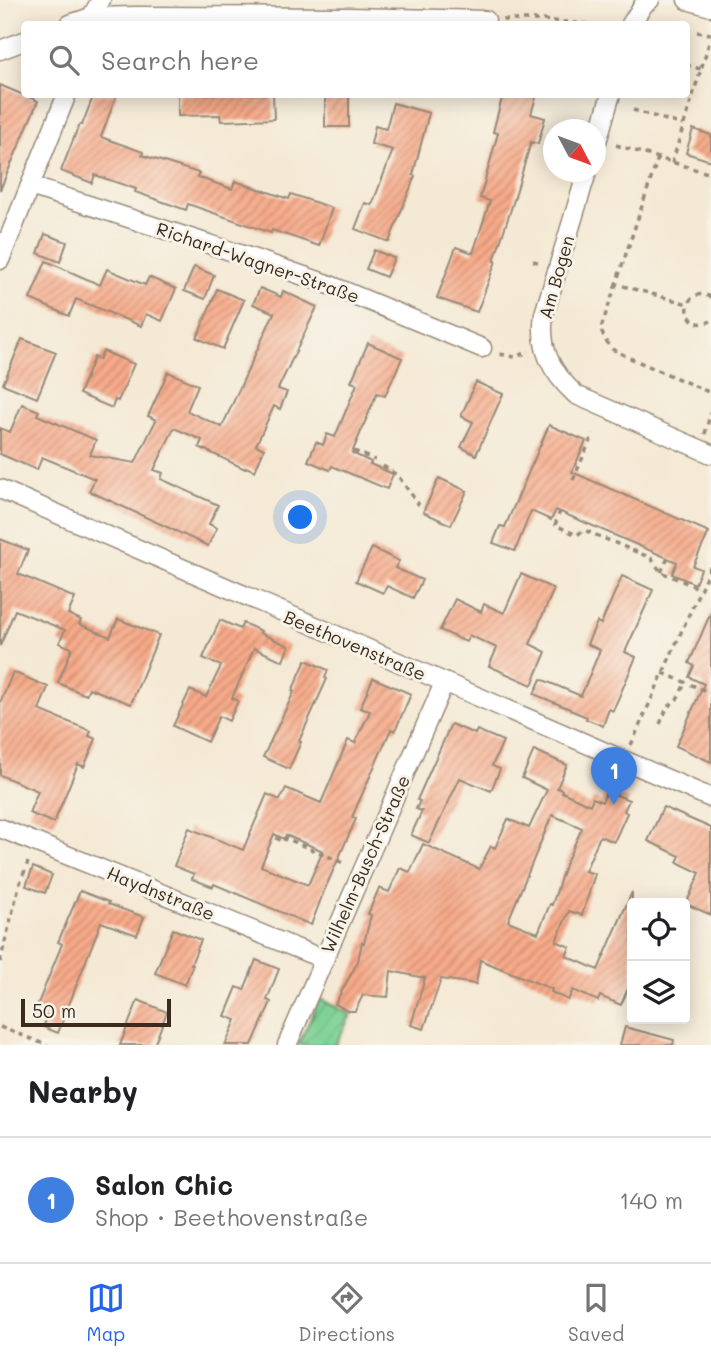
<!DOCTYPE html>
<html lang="en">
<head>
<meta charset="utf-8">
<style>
	:root { --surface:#fff; --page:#f2f2f2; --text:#202124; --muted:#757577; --line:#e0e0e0; --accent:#2563eb }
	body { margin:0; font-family:Mali,sans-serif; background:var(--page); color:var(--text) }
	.controls { position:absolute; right:21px; bottom:21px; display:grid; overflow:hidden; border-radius:7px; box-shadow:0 4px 18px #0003 }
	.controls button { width:63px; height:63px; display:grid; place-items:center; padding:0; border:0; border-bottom:2px solid var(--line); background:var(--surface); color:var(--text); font:35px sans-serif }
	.compass { position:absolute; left:543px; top:119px; width:63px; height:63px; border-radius:50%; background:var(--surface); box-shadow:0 4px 18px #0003; rotate:131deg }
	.scale { position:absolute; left:21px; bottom:18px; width:150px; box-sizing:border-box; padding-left:7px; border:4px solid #3b2a1e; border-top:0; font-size:19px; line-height:24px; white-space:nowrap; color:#3b2a1e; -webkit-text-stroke:5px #f7f3e8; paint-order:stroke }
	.you { position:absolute; left:301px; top:518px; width:24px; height:24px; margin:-18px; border:5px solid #fff; border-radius:50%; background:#1a73e8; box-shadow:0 0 0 10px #1a73e833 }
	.badge { display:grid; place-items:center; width:46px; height:46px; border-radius:50%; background:var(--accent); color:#fff; font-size:23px; font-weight:700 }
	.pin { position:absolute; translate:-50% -58px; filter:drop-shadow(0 2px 4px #0008) }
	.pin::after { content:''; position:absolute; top:37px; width:24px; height:21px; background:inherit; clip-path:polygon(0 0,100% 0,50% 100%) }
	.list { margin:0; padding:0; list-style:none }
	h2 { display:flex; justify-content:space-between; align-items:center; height:91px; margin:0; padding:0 28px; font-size:30px }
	h2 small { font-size:23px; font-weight:400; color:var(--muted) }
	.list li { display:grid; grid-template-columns:46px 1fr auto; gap:21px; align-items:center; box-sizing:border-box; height:126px; padding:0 28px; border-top:2px solid var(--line) }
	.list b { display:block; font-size:26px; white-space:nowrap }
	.list p { margin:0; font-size:23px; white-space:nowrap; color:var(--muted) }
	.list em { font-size:23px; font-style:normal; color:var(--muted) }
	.icon { flex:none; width:38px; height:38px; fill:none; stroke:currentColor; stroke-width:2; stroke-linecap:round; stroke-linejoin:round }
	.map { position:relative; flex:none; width:711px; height:1045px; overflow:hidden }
	.search { position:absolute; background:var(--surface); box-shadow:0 4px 18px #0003; left:21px; right:21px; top:21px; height:77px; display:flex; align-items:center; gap:18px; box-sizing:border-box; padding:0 24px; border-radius:7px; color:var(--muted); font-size:26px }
	.sheet { height:217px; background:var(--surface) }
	nav { display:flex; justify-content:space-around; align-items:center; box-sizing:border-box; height:98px; border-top:2px solid var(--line); background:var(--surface); font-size:19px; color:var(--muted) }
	nav a { display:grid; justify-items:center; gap:4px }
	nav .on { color:var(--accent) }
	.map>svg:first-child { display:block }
	.garden { fill:url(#garden-furrows); stroke:#5c7e5a; stroke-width:2 }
	.building { fill:url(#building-hatch); fill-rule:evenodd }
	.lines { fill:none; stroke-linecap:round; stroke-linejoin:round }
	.street-casing { stroke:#988a79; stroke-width:21 }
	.path { stroke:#988a79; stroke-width:3.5; stroke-dasharray:5 5; stroke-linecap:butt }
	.street { stroke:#fff; stroke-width:18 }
	.labels { text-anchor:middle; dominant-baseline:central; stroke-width:6; stroke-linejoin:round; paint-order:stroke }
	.street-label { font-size:18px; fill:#3b2a1e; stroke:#f7f3e8 }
</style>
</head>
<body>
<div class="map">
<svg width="711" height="1045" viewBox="0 0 711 1045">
	<defs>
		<pattern id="garden-furrows" width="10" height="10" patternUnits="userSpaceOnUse" patternTransform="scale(1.75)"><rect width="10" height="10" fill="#7dd296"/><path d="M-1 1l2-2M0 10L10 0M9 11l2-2" fill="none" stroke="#6db481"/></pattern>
		<pattern id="building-hatch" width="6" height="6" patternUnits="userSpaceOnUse" patternTransform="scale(1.75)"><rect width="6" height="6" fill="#f7aa89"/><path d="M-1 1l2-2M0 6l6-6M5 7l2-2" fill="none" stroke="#c98b6f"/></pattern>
	</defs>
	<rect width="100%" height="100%" fill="#f7f3e8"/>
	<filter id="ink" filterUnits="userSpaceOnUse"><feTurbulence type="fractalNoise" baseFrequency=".0143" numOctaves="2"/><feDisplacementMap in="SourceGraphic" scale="14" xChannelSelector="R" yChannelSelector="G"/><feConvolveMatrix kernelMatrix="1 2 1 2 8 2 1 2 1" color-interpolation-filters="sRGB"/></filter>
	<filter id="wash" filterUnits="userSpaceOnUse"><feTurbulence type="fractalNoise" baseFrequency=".00686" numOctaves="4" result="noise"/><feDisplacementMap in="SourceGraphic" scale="28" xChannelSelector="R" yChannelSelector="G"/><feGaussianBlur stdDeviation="1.57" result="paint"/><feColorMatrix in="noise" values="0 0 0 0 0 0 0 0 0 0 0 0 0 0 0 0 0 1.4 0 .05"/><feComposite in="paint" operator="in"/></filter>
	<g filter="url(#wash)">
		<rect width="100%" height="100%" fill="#f4e9d4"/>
		<path class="garden" d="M320 999 351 1015 335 1045H298Z"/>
		<g id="blocks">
			<path class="building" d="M0 85 38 101 0 190Z
				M94 94H117L101 137 143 152 142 155 199 173 197 177 232 189 235 181 289 199 291 194 332 208 319 246 272 230 271 233 188 204 186 210 135 192 136 189 95 175 92 183 61 171 79 125H82Z
				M178 94H273L274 119 221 121 220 115 178 116Z
				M325 94H349V127H325Z
				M503 94H537L531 114 545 118 538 144 531 142 513 203 494 261H496L477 312 437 298 456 247 473 253 490 201 480 198 498 133 493 132Z
				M393 103 429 113 413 175 415 176 389 242 355 229 365 203 372 205 393 150 371 144 375 126 386 129Z
				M693 129 711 135V161L686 153Z
				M45 234 67 242 60 262 38 253Z
				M374 250 394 258 386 277 366 269Z
				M46 261 100 285 107 269 145 285 149 277 176 289 162 321 146 314 141 326 76 299 69 316 30 299Z
				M194 267 214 275 205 299 184 291Z
				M260 288 281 297 283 291 317 307 278 389 287 392 280 409 274 406 256 445 264 449 255 471 246 467 245 469 199 447 202 440 174 428 154 470 163 473 161 479 218 505 209 524 217 528 208 546 89 491 95 479 42 457 37 470 0 454V428L10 432 22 404 39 411 37 415 96 440 90 455 135 463 156 420 148 416 168 372 198 385 187 411 222 427 274 313 253 304Z
				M217 289 244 300 223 349 197 338Z
				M22 339 56 352 37 398 3 384Z
				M368 343 402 358 385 396 377 393 352 453 371 462 370 464 393 474 387 489 332 466 330 470 308 461 316 442 323 445 327 434 335 437 357 384 351 382Z
				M103 351 134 364 118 401 115 400 112 408 79 394 94 357 99 360Z
				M476 382 503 394 476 455 461 447 473 422 461 416Z
				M549 425 586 441 572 472 709 532 693 566 701 569 695 584 672 574 677 562 556 510 551 520 531 511 515 551 493 543 500 526 505 527Z
				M439 478 467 491 451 525 423 512Z
				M0 539 28 550 18 574 75 598 68 614 81 620 79 624 110 637 118 619 159 635 131 704 89 688 86 695 58 683 72 648 59 643 65 630 15 610 0 646Z
				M372 548 399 561 395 568 422 580 413 598 387 586 383 593 356 581Z
				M521 574 554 589 530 644 546 652 532 685 489 666 497 648 469 635 466 642 440 630 455 599 481 612 484 604 504 613Z
				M622 576 653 590 625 652 636 657 613 711 609 709 603 726 586 719 587 717 570 710V709L534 694 541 679 581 696 600 650 587 644 597 622 601 624Z
				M711 612V762L676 746 704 684 689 677 694 666 689 663Z
				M220 620 240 629 243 623 261 631 260 633 289 646 283 661 254 648 232 698 238 701 229 721 219 716 207 742 173 726 190 690 206 697 221 666 203 658Z
				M306 660 328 670 325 678 327 679 299 741 301 742 289 769 263 757 294 692 292 691Z
				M13 672 48 687 39 710 91 731 89 736 96 739 84 767 78 764 54 823 29 813 38 791 0 775V703Z
				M373 678 411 694 395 731 391 729 352 817 356 819 324 891 311 925 214 884 213 887 192 879 194 874 174 866 189 828 243 850 267 794 280 800 286 788 321 803 348 740 355 743 370 711 360 708ZM274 834 284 839 286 835 323 851 308 885 261 866Z
				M451 724 475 734 477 730 503 741 492 766 500 769 491 791 460 778 429 843 411 835 422 811 416 809 420 801 417 800Z
				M534 750 567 765 557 788 562 790V792L590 805 593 798 602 802 607 791 629 800 624 811 627 813 614 842 600 836 585 871 595 874 582 915 569 911 556 941 570 947 566 956 598 970 632 892V979L621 1005 600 996 598 1001 573 990 568 1000 551 992 552 989 480 960 476 984 441 979 424 1029 411 1025 425 978 391 971 388 997 363 995 355 1011H348L335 1004 358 961 362 942 364 943 371 915 368 914 379 888 389 892 400 868 410 872 423 844 479 869 491 846 495 848 508 819 529 828 547 790 522 778ZM552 815 582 828 565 865 552 905 550 904 538 933 508 921Z
				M663 807 711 828V915L686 904 700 873 677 862 680 856 648 841Z
				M33 867 52 875 45 893 26 886Z
				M80 891 109 902 108 904 144 917 137 935 101 922 58 1033 43 1027 48 1016 35 1011 62 944 58 942Z
				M173 929 201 940 191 964H193L185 985 155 973Z
				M256 960 279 969 267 1000 271 1002 252 1045H225L236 1020 225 1016 237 987 244 990Z
				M138 1000 167 1012 154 1045H120Z
				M625 1027 674 1040 673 1045H620Z"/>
		</g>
	</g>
	<g filter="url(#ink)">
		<use href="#blocks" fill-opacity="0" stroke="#988a79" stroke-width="2"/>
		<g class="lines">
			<g class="street-casing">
				<path id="street" d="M687 0 711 7
					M70 24 91 17 136 16 349 17 486 20
					M87 24 101 0
					M631 24 644 4 650 0
					M0 50 24 41
					M596 145 611 94
					M587 172 544 314C539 349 551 372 576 395L711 454
					M30 186 258 260 330 285 482 348
					M0 260 67 94
					M0 489 711 798
					M0 828 323 959
					M287 1045 444 683"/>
			</g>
			<path class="path" d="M503 20H542L588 24
				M697 32 711 34
				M686 65 701 69
				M633 110 683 125
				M616 145 711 174
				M658 158 616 284 688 304
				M672 163 710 40
				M533 261 542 263
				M616 284 602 325V333L606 341 612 349 630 358 711 393
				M711 297C679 283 681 335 711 321
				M500 354 515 357 529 352
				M705 434 711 411
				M354 451 375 460
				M383 466 398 476 419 505
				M573 480 593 434
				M560 511 555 525 577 535 584 530 651 558 661 572 700 589
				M661 572 668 558
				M663 673 711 693
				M660 724 667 708 677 699 686 682
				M631 745 711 565
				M276 838 284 842 285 838 346 864
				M0 962 19 886 28 862
				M0 1027 47 1045"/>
			<use href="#street" class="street"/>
		</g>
	</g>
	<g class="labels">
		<g class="street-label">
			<text transform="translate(258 262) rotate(19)">Richard-Wagner-Straße</text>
			<text transform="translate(556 277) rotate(-74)">Am Bogen</text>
			<text transform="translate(355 645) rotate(23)">Beethovenstraße</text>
			<text transform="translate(365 864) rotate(-66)">Wilhelm-Busch-Straße</text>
			<text transform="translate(161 893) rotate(22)">Haydnstraße</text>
		</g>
	</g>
</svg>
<div class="controls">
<button><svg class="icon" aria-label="locate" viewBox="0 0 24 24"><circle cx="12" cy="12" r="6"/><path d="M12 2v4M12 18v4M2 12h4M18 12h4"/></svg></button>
<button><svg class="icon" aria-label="layers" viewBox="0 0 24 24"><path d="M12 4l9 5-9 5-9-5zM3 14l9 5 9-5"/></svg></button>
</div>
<svg class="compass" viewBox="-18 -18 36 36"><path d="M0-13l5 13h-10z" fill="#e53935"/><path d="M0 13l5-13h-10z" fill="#757577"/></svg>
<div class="scale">50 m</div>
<div class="you"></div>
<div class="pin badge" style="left:614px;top:805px;background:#3f7fe0">1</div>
<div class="search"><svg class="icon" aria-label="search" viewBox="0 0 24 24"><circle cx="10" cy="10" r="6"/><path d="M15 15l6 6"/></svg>Search here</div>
</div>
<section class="sheet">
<h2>Nearby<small></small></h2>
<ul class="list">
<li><span class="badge" style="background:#3f7fe0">1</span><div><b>Salon Chic</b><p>Shop · Beethovenstraße</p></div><em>140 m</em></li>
</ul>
</section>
<nav>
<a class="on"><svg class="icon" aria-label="map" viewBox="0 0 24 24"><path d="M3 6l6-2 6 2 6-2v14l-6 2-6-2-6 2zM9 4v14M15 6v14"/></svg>Map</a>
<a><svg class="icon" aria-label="directions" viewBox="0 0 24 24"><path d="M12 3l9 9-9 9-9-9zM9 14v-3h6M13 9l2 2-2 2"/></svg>Directions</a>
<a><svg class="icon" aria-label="saved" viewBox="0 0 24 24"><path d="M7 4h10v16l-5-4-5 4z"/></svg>Saved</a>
</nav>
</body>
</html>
